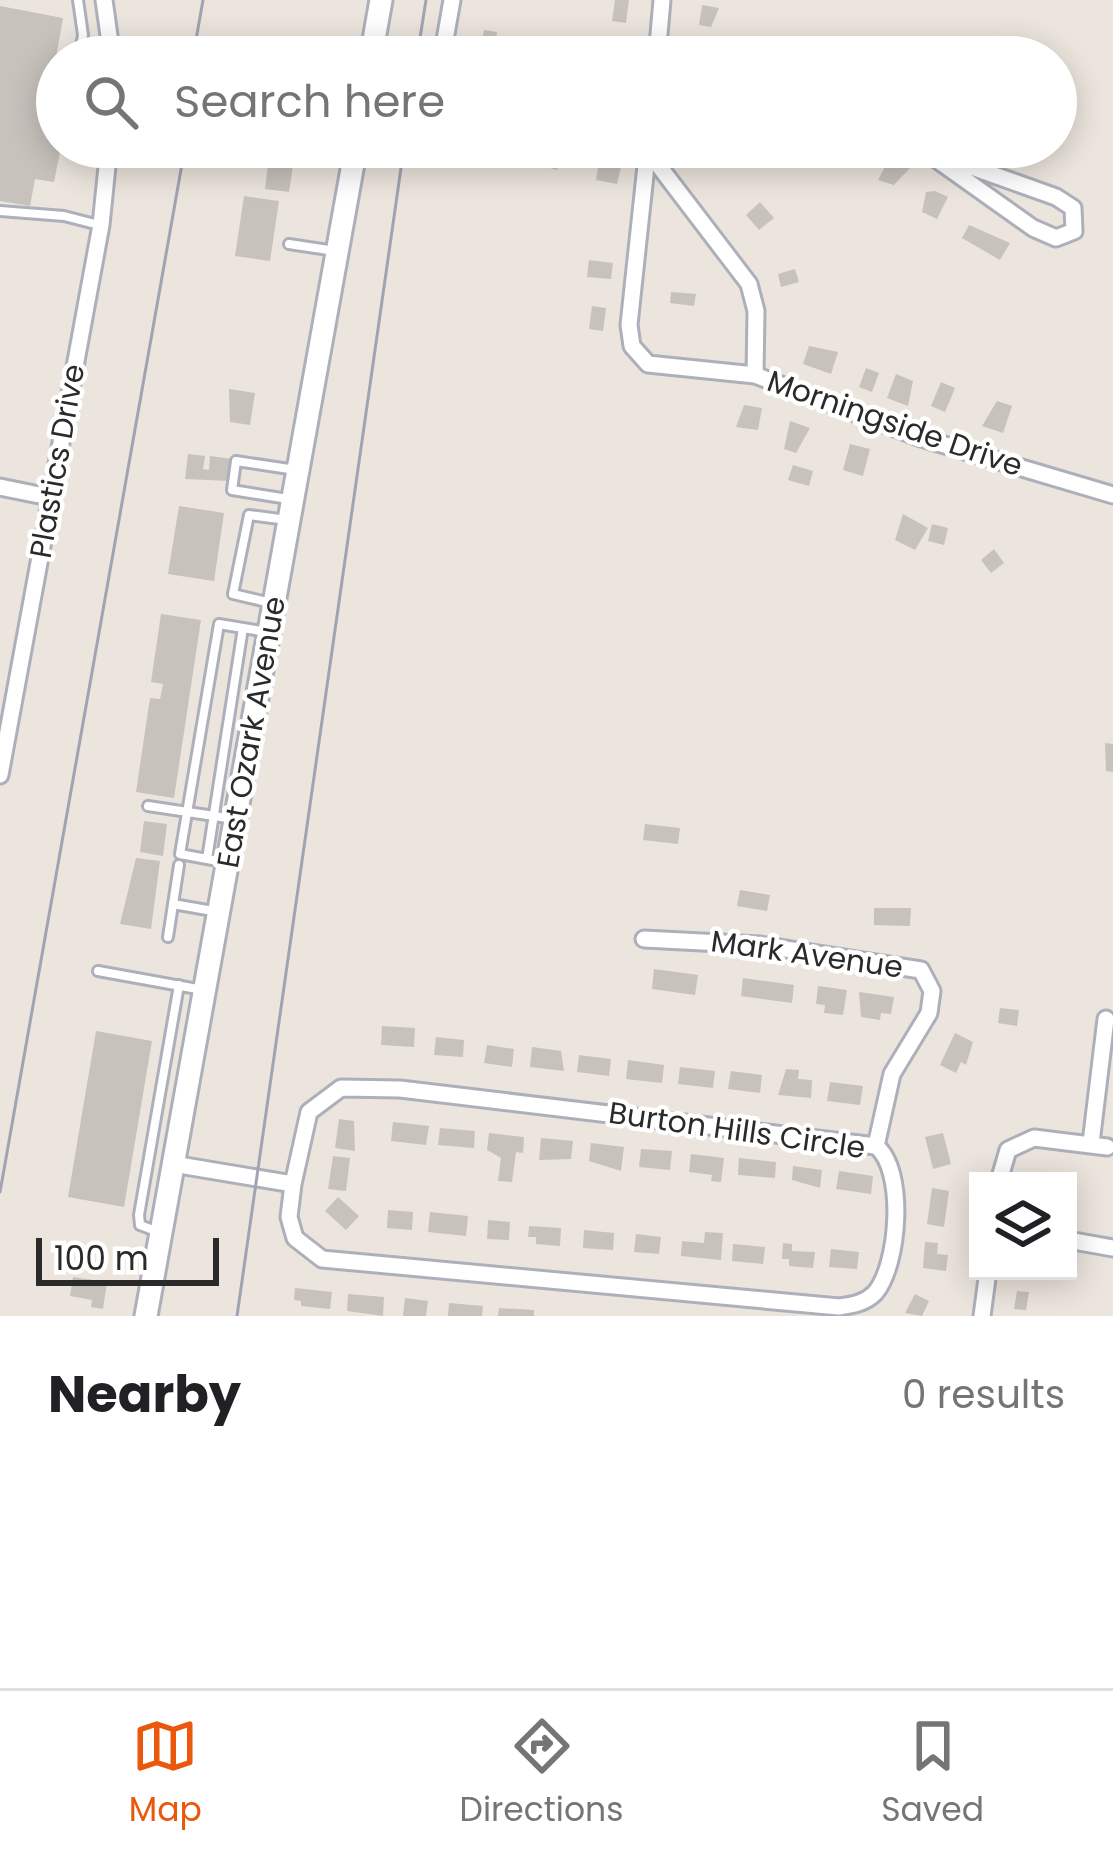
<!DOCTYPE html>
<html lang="en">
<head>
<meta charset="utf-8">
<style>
	:root { --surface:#fff; --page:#f6f6f6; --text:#202124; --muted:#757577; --line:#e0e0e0; --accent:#ea580c }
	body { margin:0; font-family:Poppins,sans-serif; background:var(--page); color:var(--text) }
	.controls { position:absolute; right:36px; bottom:36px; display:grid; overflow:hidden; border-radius:0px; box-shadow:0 6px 30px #0003 }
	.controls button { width:108px; height:108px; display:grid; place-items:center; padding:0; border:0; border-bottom:3px solid var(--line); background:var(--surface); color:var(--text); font:60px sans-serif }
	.scale { position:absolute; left:36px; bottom:30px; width:183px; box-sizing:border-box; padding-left:12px; border:6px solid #2a2a2a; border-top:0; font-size:33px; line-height:42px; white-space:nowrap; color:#2a2a2a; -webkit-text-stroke:9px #fff; paint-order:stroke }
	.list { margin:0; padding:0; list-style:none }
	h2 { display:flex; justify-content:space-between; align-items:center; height:156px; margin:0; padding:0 48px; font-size:51px }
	h2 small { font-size:39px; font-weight:400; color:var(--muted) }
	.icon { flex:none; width:66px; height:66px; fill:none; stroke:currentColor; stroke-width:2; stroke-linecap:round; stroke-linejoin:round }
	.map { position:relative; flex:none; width:1113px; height:1316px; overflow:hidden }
	.search { position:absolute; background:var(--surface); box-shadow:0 6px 30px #0003; left:36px; right:36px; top:36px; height:132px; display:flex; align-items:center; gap:30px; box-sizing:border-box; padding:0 42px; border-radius:66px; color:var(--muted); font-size:45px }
	.sheet { height:372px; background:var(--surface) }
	nav { display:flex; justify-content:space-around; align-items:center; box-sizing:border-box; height:168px; border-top:3px solid var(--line); background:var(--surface); font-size:33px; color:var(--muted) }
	nav a { display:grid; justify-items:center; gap:6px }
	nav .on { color:var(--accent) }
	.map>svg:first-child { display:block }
	.building { fill:#c7c2bc }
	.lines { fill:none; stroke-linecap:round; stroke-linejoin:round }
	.service-casing { stroke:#adb0ba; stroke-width:14 }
	.minor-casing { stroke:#adb0ba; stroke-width:21 }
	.secondary-casing { stroke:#adb0ba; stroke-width:27 }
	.service { stroke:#fff; stroke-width:8 }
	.minor { stroke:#fff; stroke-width:15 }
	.secondary { stroke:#fff; stroke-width:21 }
	.rail { stroke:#a0a3b4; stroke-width:3 }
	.labels { text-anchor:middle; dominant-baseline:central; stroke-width:9; stroke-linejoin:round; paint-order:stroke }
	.street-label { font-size:30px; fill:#2a2a2a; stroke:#fff }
</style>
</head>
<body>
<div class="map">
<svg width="1113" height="1316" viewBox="0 0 1113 1316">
	<rect width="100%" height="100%" fill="#ece5dd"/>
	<path class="building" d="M615 0H629L626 23 612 21Z
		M702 5 719 8 711 27 699 25Z
		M0 6 63 18 46 113 57 115 61 147 54 182 35 179 30 206 0 201Z
		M484 30 497 32 494 57H479Z
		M810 38 835 42 833 57 807 55Z
		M290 45 313 48 312 57H288Z
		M547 147 562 152 557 170 540 165Z
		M443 149 460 156 455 168 437 160Z
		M276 156 294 159 289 192 265 189 268 164 275 165Z
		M890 157 910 168 894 185 878 180Z
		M599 162 621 167 617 184 596 180Z
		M935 191 948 197 937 219 922 212 926 192Z
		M244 196 279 201 270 261 235 256Z
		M760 202 774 218 759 230 746 215Z
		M969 225 1010 243 1000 260 962 238Z
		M589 260 613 263 611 279 587 277Z
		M795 269 799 282 781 287 778 274Z
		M671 292 696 294 694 306 670 303Z
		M592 306 606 308 603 331 589 329Z
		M809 346 838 352 831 374 803 364Z
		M866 368 879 373 872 392 859 387Z
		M896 374 913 381 908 406 887 398Z
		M941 382 955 388 945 412 931 406Z
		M229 389 255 393 250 425 230 422Z
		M997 401 1012 406 1003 433 982 426Z
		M744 405 762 408 758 430 736 427Z
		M790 421 810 428 796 453 784 449Z
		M850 444 870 449 863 476 843 470Z
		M188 454 205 456 203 469 209 470 210 456 232 459 229 481 185 479Z
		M793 465 813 471 809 486 788 480Z
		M179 506 224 513 214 581 168 574Z
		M903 514 928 528 915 550 895 540Z
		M932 524 948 528 944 545 928 541Z
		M994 549 1004 563 991 573 981 560Z
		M161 614 201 620 174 798 136 792 150 698 160 699 163 684 151 682Z
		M1105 743 1113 744V772L1106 771Z
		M144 821 167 824 163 856 140 852Z
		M645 824 680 828 678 844 643 840Z
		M136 858 160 861 151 929 120 924Z
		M740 890 770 895 767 911 737 906Z
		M874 908H911L910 926 874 925Z
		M654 969 698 975 695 995 652 989Z
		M743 978 794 985 792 1003 741 996Z
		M818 986 847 990 843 1015 824 1013 825 1005 816 1004Z
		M859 992 894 997 891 1014 881 1013 880 1020 861 1017Z
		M1000 1008 1019 1010 1017 1026 998 1023Z
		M382 1026 415 1028 414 1047 381 1045Z
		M96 1031 152 1041 124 1207 68 1197Z
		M955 1033 973 1042 966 1065 961 1062 956 1073 940 1065Z
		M436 1037 464 1040 463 1057 434 1055Z
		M487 1045 514 1049 512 1067 484 1063Z
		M532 1047 561 1051 564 1071 530 1067Z
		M579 1055 611 1059 609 1076 577 1072Z
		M628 1060 664 1065 662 1083 626 1079Z
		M680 1067 715 1071 713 1088 678 1084Z
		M786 1069 799 1070 798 1079 812 1080 811 1098 778 1095Z
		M731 1071 762 1075 760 1093 728 1089Z
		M830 1082 863 1086 860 1105 827 1101Z
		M339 1119 354 1121 355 1151 335 1148Z
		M393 1122 429 1126 426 1145 391 1141Z
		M440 1128 475 1131 474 1148 438 1145Z
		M489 1133 524 1137 523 1153 516 1152 512 1182 498 1181 501 1158 487 1150Z
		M943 1133 951 1164 933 1169 925 1137Z
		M541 1138 573 1141 571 1159 539 1160Z
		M591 1143 624 1147 621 1171 589 1161Z
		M641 1149 672 1151 670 1170 639 1167Z
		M691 1154 724 1158 721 1182 711 1181 712 1175 689 1172Z
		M333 1156 350 1158 346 1191 328 1189Z
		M739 1158 776 1162 775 1178 738 1175Z
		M793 1166 822 1170 820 1188 792 1180Z
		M839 1171 873 1176 871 1194 836 1189Z
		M932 1188 949 1191 944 1227 927 1224Z
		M338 1197 359 1216 346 1230 325 1211Z
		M388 1210 413 1212 412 1230 387 1228Z
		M430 1212 468 1216 466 1236 428 1232Z
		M488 1220 510 1222 509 1240 487 1239Z
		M529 1226 561 1228 560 1246 536 1244V1237H528Z
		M584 1230 614 1233 613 1250 583 1248Z
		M705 1232 723 1233 721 1260 681 1256 682 1241 704 1243Z
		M636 1234 661 1237 659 1254 634 1252Z
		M925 1242 938 1243 937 1254 948 1255 946 1271 923 1268Z
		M783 1243 792 1244V1251L815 1252 813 1268 789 1266V1259H782Z
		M733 1244 765 1247 763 1264 732 1261Z
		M831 1249 859 1252 857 1269 829 1267Z
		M73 1277 107 1282 103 1309 91 1307 92 1300 70 1296Z
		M295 1288 332 1292 330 1309 301 1306V1301L294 1300Z
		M1017 1291 1029 1292 1026 1310 1014 1309Z
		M348 1294 384 1297 383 1316 347 1311Z
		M915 1294 929 1301 922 1316 905 1313Z
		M405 1298 428 1301 426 1316H403Z
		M449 1303 483 1306 482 1316H448Z
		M499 1308 534 1310V1316H498Z"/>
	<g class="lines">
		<g class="service-casing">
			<path id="service" d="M78 0 83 35 79 57
				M0 211 64 216 99 225
				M289 244 335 251
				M288 499 232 490 236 461 296 470
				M271 603 233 594 249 515 287 520
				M148 806 234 819
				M207 859 180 854 219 624 267 632
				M223 862 207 859 243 628
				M173 904 213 911
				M168 937 179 865
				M98 971 203 990
				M158 1232 140 1225 139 1215 179 985"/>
		</g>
		<g class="minor-casing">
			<path id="minor" d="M104 0 112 57
				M442 57 452 0
				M657 57 662 0
				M648 147 629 325 632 346 648 364 755 375 921 438 1113 495
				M919 147 1033 228 1056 238 1074 231 1073 208 1056 197 924 150
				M646 149 749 284 756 311 755 375
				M0 487 49 497
				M0 775 101 225 109 147
				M644 939 760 945 921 970 932 991 929 1013 892 1074 876 1146
				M341 1088 400 1089 876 1146C906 1170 899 1265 875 1293 865 1303 853 1305 839 1307L322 1259 295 1238 289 1217 293 1184 309 1112Z
				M1091 1143 1106 1019
				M173 1164 293 1184
				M999 1181 1008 1150 1034 1138 1107 1147
				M1068 1240 1113 1248
				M982 1316 988 1271"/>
		</g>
		<g class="secondary-casing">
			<path id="secondary" d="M371 57 381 0
				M146 1316 356 147"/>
		</g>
		<use href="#service" class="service"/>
		<use href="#minor" class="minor"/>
		<use href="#secondary" class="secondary"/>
		<path class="rail" d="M193 57 203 0
			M417 57 426 0
			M0 1192 185 147
			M237 1316 404 147"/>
	</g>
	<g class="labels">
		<g class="street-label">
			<text transform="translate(895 423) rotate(19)">Morningside Drive</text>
			<text transform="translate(57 461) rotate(-80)">Plastics Drive</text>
			<text transform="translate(251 732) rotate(-80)">East Ozark Avenue</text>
			<text transform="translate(807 954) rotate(8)">Mark Avenue</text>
			<text transform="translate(737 1130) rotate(8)">Burton Hills Circle</text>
		</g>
	</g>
</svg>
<div class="controls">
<button><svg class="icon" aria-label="layers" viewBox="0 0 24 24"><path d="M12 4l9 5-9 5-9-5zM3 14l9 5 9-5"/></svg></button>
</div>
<div class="scale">100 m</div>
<div class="search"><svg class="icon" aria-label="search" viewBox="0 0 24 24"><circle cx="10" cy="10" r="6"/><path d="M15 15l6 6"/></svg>Search here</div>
</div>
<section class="sheet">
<h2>Nearby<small>0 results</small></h2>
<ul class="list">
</ul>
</section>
<nav>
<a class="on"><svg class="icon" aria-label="map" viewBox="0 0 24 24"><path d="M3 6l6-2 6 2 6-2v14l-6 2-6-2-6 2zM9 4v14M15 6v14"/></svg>Map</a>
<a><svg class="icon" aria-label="directions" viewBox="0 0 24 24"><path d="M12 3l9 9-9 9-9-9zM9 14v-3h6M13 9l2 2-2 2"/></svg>Directions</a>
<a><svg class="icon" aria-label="saved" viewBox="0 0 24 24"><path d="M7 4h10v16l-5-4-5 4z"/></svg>Saved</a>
</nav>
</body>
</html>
